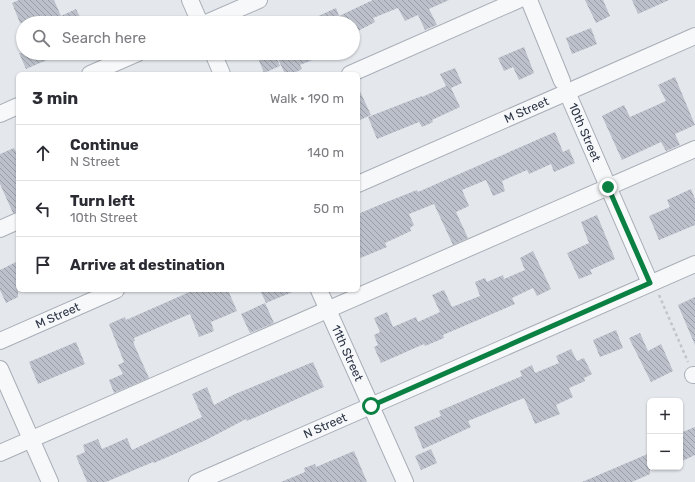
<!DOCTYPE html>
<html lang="en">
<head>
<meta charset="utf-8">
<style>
	:root { --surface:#fff; --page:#f7f7f7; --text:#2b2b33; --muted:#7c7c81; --line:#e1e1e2 }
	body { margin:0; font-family:Rubik,sans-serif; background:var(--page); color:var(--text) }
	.controls { position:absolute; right:12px; bottom:12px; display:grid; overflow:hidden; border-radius:6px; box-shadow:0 1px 3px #0004 }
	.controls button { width:36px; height:36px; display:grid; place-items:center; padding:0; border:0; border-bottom:1px solid var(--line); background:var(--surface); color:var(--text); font:20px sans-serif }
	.stop { position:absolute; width:12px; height:12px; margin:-9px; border:3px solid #0b8043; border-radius:50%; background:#fff }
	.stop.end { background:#0b8043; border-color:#fff; box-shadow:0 1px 4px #0008 }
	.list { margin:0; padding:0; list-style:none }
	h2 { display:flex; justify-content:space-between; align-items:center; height:52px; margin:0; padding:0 16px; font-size:17px }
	h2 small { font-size:13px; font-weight:400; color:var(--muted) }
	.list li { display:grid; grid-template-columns:26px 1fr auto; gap:12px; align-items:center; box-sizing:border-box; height:56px; padding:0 16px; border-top:1px solid var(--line) }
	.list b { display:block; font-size:15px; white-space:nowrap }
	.list p { margin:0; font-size:13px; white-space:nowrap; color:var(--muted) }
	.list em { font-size:13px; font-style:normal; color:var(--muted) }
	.icon { flex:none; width:22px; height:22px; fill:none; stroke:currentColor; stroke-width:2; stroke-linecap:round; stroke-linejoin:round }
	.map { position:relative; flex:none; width:695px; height:482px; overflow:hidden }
	.search { position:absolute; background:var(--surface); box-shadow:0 1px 3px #0004; left:16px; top:16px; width:344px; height:44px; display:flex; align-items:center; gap:10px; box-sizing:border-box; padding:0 14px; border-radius:22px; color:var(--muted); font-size:15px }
	.panel { position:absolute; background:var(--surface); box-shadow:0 1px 3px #0004; left:16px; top:72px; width:344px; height:220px; border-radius:6px }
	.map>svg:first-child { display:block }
	.building { fill:url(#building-back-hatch) }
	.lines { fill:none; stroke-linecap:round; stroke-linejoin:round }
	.minor-casing { stroke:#a9aeb7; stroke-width:18 }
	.path { stroke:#c2c5cb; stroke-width:2.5; stroke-dasharray:3 3; stroke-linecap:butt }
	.minor { stroke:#f7f8fa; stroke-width:16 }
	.route { stroke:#0b8043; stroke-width:5 }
	.labels { text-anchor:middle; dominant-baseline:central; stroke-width:4; stroke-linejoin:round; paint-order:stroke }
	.street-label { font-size:12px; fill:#2b3445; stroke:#f4f6f9 }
</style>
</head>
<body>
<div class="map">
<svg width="695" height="482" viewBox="0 0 695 482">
	<defs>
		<pattern id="building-back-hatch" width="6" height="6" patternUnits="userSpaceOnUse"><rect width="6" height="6" fill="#bbc0ca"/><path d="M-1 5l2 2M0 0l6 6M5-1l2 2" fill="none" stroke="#989da6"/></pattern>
	</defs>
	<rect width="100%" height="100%" fill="#e4e7ec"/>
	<path class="building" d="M19 0H54L61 16 76 9 83 23H20L12 3Z
		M373 0H449L429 9 437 25 425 30 418 15 405 21 398 8 373 18 375 22 358 31 355 23H303L336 8 339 16Z
		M585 0H603L610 16 596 23Z
		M632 0H669L638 14Z
		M591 28 597 44 572 54 566 38Z
		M524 47 534 73 519 80 513 67 504 71 498 58Z
		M19 53H63L26 69Z
		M256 53H274L280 66 264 73Z
		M289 53H329L300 65 302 69 292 74H285L278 59Z
		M455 68 462 83 451 88 460 107 432 120 433 122 422 127 419 122 377 139 368 117 422 96V97L446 86 440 74Z
		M675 77 695 125 675 134 680 145 666 151 661 142 622 160 602 116 624 105 630 117 666 101 658 85Z
		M358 87 371 115 358 121Z
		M555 132 563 152 569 149 575 163 554 172 551 164 529 174 527 170 502 181 505 191 493 196 486 180 462 190 469 206 456 212 468 238 453 245 434 204 409 214 414 225 410 228 411 231 385 243 387 247 358 259V214L384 203 417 190 418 192Z
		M14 148 18 156V212L13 213 0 184V154Z
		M691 189 695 199V225L659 240 649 216 670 207 667 200Z
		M597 215 615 259 590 270 592 274 579 279 567 253 589 243 581 222Z
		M533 251 551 289 537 296 533 288 512 298 515 304 443 335 444 338 425 346 424 344 381 363 374 347 378 345 374 335 380 332 374 318 387 312 393 327 416 317 418 322 440 312 432 295 444 290 452 307 480 296 475 282 485 278 487 282 503 275 504 279 525 270 520 258Z
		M18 261V297L6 303 0 290V270Z
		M194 290H228L237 311 211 322 214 331 199 337 190 314 134 338 135 341 133 342 149 378 114 393 109 380 123 374 118 365 124 362 109 324 125 317 126 320Z
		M260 290H297L266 303Z
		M695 297V345L678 305Z
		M265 303 274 323 250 333 241 314Z
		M616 330 623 348 600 357 593 340Z
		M640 333 648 351 661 344 673 371 651 382 629 338Z
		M76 342 85 364 38 384 29 362Z
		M571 349 577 361 584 358 592 374 584 378 585 381 569 388 573 397 556 405 560 414 535 424 524 398 468 421 471 427 423 449 414 427 441 416 439 411 522 376 520 371 532 365 535 373 559 363 556 356Z
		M313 362 324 387 247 421 246 419 204 441 154 463 153 462 106 482H87L76 456 85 452 83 445 98 439 102 449 127 438 132 450 202 417 192 394 207 387 214 405 235 394Z
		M695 427V455L680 462V433Z
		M431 449 437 463 421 470 415 456Z
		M354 451 367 482H281L305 472 304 468 315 464 316 467Z
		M650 453V474L632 482H582Z"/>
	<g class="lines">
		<g class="minor-casing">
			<g id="minor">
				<path d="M190 0 200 23"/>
				<path d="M529 0 562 81"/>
				<path d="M206 23 259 0"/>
				<path d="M213 53 222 74"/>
				<path d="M90 74 138 53"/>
				<path d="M350 74 518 0"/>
				<path id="s1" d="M567 92 650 283"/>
				<path d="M0 114 18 106"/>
				<path id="s2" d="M358 184 695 36"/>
				<path d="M0 229 18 221"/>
				<path id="s3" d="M319 290 405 482"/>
				<path id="s4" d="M0 341 116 290"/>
				<path d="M0 369 50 482"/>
				<path d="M693 375H695"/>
				<path d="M0 453 695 149"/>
				<path id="s5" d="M197 482 695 264"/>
			</g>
		</g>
		<path class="path" d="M659 295 688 362"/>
		<use href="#minor" class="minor"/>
	</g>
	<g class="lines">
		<path class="route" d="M371 406 650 283 608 187"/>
	</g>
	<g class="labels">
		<g class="street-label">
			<text stroke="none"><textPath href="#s2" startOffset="184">M Street</textPath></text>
			<text stroke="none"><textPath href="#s1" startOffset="44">10th Street</textPath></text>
			<text stroke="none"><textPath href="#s4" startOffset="63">M Street</textPath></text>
			<text stroke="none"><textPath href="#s3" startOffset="69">11th Street</textPath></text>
			<text stroke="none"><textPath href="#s5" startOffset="140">N Street</textPath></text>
		</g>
	</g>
</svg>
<div class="controls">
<button>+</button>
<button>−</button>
</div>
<div class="stop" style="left:371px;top:406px"></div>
<div class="stop end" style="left:608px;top:187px"></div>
<div class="search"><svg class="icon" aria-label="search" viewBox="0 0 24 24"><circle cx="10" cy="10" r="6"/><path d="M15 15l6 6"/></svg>Search here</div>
<section class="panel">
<h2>3 min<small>Walk · 190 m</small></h2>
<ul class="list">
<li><svg class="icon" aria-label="ahead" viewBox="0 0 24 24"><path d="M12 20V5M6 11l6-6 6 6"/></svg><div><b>Continue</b><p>N Street</p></div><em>140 m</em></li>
<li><svg class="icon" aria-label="left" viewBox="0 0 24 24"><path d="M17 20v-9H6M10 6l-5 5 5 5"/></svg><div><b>Turn left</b><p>10th Street</p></div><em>50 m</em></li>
<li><svg class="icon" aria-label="arrive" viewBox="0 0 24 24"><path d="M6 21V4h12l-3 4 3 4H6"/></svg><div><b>Arrive at destination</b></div></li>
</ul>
</section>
</div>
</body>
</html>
